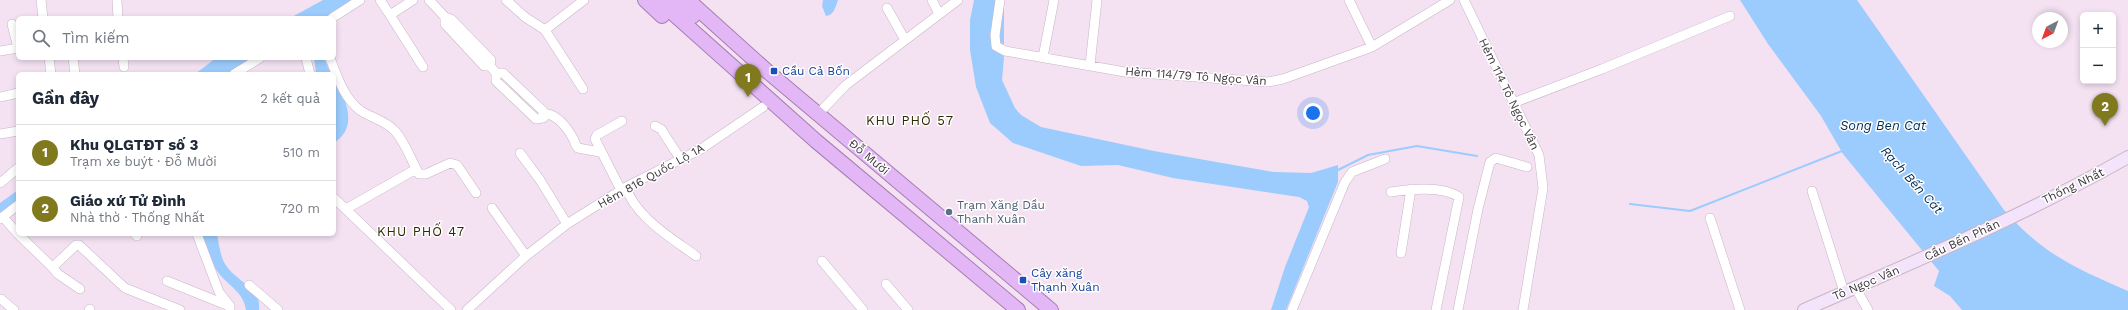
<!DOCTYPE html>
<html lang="vi">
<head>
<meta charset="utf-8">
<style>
	:root { --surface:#fff; --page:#f2f2f3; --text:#1f2937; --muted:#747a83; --line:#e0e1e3; --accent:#81791e }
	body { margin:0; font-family:"Work Sans",sans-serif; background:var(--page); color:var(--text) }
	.controls { position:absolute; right:12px; top:12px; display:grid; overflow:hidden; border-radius:6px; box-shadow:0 2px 6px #0003 }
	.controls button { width:36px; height:36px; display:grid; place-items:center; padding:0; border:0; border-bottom:1px solid var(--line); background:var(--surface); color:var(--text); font:20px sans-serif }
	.compass { position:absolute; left:2032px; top:12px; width:36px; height:36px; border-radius:50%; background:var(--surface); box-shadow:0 2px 6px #0003; rotate:221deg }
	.you { position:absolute; left:1313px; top:113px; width:14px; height:14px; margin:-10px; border:3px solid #fff; border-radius:50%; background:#1a73e8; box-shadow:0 0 0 6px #1a73e833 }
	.badge { display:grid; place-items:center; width:26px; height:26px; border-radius:50%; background:var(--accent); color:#fff; font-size:13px; font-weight:700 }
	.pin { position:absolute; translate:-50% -33px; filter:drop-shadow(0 1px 2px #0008) }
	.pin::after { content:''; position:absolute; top:21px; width:14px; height:12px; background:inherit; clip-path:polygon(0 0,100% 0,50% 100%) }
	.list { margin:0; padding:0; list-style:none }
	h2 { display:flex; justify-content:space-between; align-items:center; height:52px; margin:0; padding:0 16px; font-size:17px }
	h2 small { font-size:13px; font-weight:400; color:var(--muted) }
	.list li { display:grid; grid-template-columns:26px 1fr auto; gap:12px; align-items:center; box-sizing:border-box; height:56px; padding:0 16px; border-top:1px solid var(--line) }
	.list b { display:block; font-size:15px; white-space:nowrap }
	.list p { margin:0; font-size:13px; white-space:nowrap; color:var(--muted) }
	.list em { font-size:13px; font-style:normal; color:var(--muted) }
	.icon { flex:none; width:22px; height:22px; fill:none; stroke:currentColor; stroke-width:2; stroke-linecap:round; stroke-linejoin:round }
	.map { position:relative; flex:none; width:2128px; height:310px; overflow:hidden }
	.search { position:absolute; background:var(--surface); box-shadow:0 2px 6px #0003; left:16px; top:16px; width:320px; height:44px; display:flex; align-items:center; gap:10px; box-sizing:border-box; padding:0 14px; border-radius:6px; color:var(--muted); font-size:15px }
	.panel { position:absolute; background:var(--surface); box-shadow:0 2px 6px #0003; left:16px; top:72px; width:320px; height:164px; border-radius:6px }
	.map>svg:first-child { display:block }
	.water { fill:#9cccfd }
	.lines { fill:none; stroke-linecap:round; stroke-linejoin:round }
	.stream { stroke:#9cccfd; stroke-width:2 }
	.minor-casing { stroke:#c7b5c6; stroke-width:10 }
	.secondary-casing { stroke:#c7b5c6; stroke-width:14 }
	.trunk-casing { stroke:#a57eb3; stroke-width:16 }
	.minor { stroke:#fff; stroke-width:9 }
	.secondary { stroke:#f4e4fb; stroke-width:12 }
	.trunk { stroke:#e3b7f6; stroke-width:14 }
	.transit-dot { fill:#1a4fb4; stroke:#fff; stroke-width:1.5 }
	.service-dot { fill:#5c6f8a; stroke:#fff; stroke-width:1.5 }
	.labels { text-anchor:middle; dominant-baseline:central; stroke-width:3; stroke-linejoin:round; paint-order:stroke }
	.transit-label { font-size:12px; fill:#164399; stroke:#fff; text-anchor:start }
	.street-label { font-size:12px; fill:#3e363d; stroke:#fff }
	.service-label { font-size:12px; fill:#4e5e75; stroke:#fff; text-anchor:start }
	.neighbourhood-label { font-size:13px; letter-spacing:1px; fill:#2e2a00; stroke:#fff }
	.water-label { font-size:13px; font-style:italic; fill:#002c52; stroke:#fff }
</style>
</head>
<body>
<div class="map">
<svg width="2128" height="310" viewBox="0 0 2128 310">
	<rect width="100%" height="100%" fill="#f4e2f3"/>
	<path class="water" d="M323 0H352L326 18H290Z
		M823 0H838C835 8 834 15 826 16L822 6Z
		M974 0H1004V57L1002 80 1015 108 1021 115 1041 127 1154 151 1274 172 1311 173 1338 165V182L1286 310H1271L1285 267 1309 207 1307 201 1299 197 1173 178 1118 165 1081 166 1013 143 990 123 976 87 970 50V20Z
		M1740 0H1857L2004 210C2043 254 2075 268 2128 291V310H1962L1950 296 1934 286 1939 271 1843 154 1821 116 1768 44Z
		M216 58H258L233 74H195Z
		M314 58H324L331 74H316Z
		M334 79C346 99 359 127 334 143Z
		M18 190V201L0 216V203Z
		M202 234H217C219 244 220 255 225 264 235 281 262 288 259 310H246C244 294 231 287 221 276 211 264 204 249 202 234Z"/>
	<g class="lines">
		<path class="stream" d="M1336 171 1368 155 1417 146 1477 156
			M1630 204 1690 211 1842 151"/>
		<g class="minor-casing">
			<path id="minor" d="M41 0 43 18
				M117 0 118 18
				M380 0 390 15 413 0
				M429 0 445 17 451 19 491 60 490 66H484L445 24V17
				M506 0 525 17 545 30 583 89
				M932 0 939 14
				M1000 0 995 35 996 46 1005 51 1125 72 1268 82 1283 79 1372 47 1450 0
				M1349 0 1372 47
				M1464 0 1539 155 1543 188 1523 310
				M887 8 905 40
				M390 15 423 67
				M332 18 360 0
				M12 24 18 48
				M545 30 584 0
				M0 51 18 48
				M1043 57 1054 0
				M49 58 51 74
				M73 58 75 74
				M123 58 124 67
				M306 58 310 74
				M330 58C337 76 344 99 361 111 372 118 386 121 395 131 405 142 411 160 419 174H426L450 163 457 165 476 193
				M1090 65 1097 0
				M490 66 496 73V81L536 119 543 118V111L503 73H496
				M234 74 260 58
				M0 97 18 93
				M1513 103 1602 69 1730 16
				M818 114 846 85 958 0
				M543 118 547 114C559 116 568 129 574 140 575 144 575 145 578 148L600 152
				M655 126 661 129 681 160
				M0 134 18 131
				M520 153 540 180 567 224
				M0 183 18 168
				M626 187C635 217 673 239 696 256
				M621 190 595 139 597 135 622 121
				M1812 191 1844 292
				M1391 192C1410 189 1443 186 1459 197L1436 310
				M334 198 451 310
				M492 208 526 256
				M346 209 416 169
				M3 217 18 234
				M1710 218 1740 310
				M0 219 18 205
				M18 234 51 266H54L76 245H79L125 288 180 310
				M135 234 137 236
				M197 234 219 292 230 306V310
				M1401 253 1411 189
				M822 261 863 310
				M51 266 58 274 80 289
				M167 281 229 306
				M886 284 908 310
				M249 285 278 310
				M1855 287 1868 310
				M1 299 14 310
				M89 310 90 309
				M467 310 526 256 567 224 626 187 701 149 763 107
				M1292 310 1345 182 1352 172 1385 159
				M1458 310 1478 209 1490 162 1496 158 1527 167"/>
		</g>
		<g class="secondary-casing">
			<path id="secondary" d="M1804 310C1913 262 2024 216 2128 157"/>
		</g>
		<g class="trunk-casing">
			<path id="trunk" d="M645 0 662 16
				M658 0 816 141 1018 310
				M675 0 693 16
				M688 0 768 72 1051 310"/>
		</g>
		<use href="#minor" class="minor"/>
		<use href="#secondary" class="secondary"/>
		<use href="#trunk" class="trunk"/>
	</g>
	<g class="transit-dot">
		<rect x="770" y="67" width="8" height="8" rx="2"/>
		<rect x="1019" y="276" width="8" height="8" rx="2"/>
	</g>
	<circle class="service-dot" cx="949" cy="212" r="4"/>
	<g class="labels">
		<g class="transit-label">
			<text x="782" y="71">Cầu Cả Bốn</text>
			<text x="1031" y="273">Cây xăng<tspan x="1031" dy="14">Thạnh Xuân</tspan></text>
		</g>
		<g class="street-label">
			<text transform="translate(1196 76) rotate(4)">Hẻm 114/79 Tô Ngọc Vân</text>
			<text transform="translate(1509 94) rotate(64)">Hẻm 114 Tô Ngọc Vân</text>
			<text transform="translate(869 157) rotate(40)">Đỗ Mười</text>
			<text transform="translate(651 176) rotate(-29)">Hẻm 816 Quốc Lộ 1A</text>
			<text transform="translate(2073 186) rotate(-26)">Thống Nhất</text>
			<text transform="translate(1962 240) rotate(-25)">Cầu Bến Phân</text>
			<text transform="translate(1866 283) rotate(-23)">Tô Ngọc Vân</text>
		</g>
		<g class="service-label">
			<text x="957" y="205">Trạm Xăng Dầu<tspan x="957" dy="14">Thanh Xuân</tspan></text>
		</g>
		<g class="neighbourhood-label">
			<text x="910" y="120">KHU PHỐ 57</text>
			<text x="421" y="231">KHU PHỐ 47</text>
		</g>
		<g class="water-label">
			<text x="1883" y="125">Song Ben Cat</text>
			<text transform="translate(1912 180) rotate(48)">Rạch Bến Cát</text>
		</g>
	</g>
</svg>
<div class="controls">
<button>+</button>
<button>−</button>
</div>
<svg class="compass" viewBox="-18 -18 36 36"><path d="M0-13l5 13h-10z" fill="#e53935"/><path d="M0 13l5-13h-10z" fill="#747a83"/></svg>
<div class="you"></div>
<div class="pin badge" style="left:748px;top:97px">1</div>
<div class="pin badge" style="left:2105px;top:126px">2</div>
<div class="search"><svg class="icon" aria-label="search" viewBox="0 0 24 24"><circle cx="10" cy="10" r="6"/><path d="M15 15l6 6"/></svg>Tìm kiếm</div>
<section class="panel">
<h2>Gần đây<small>2 kết quả</small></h2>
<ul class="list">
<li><span class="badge">1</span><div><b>Khu QLGTĐT số 3</b><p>Trạm xe buýt · Đỗ Mười</p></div><em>510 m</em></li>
<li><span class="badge">2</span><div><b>Giáo xứ Tử Đình</b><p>Nhà thờ · Thống Nhất</p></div><em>720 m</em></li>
</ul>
</section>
</div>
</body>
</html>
